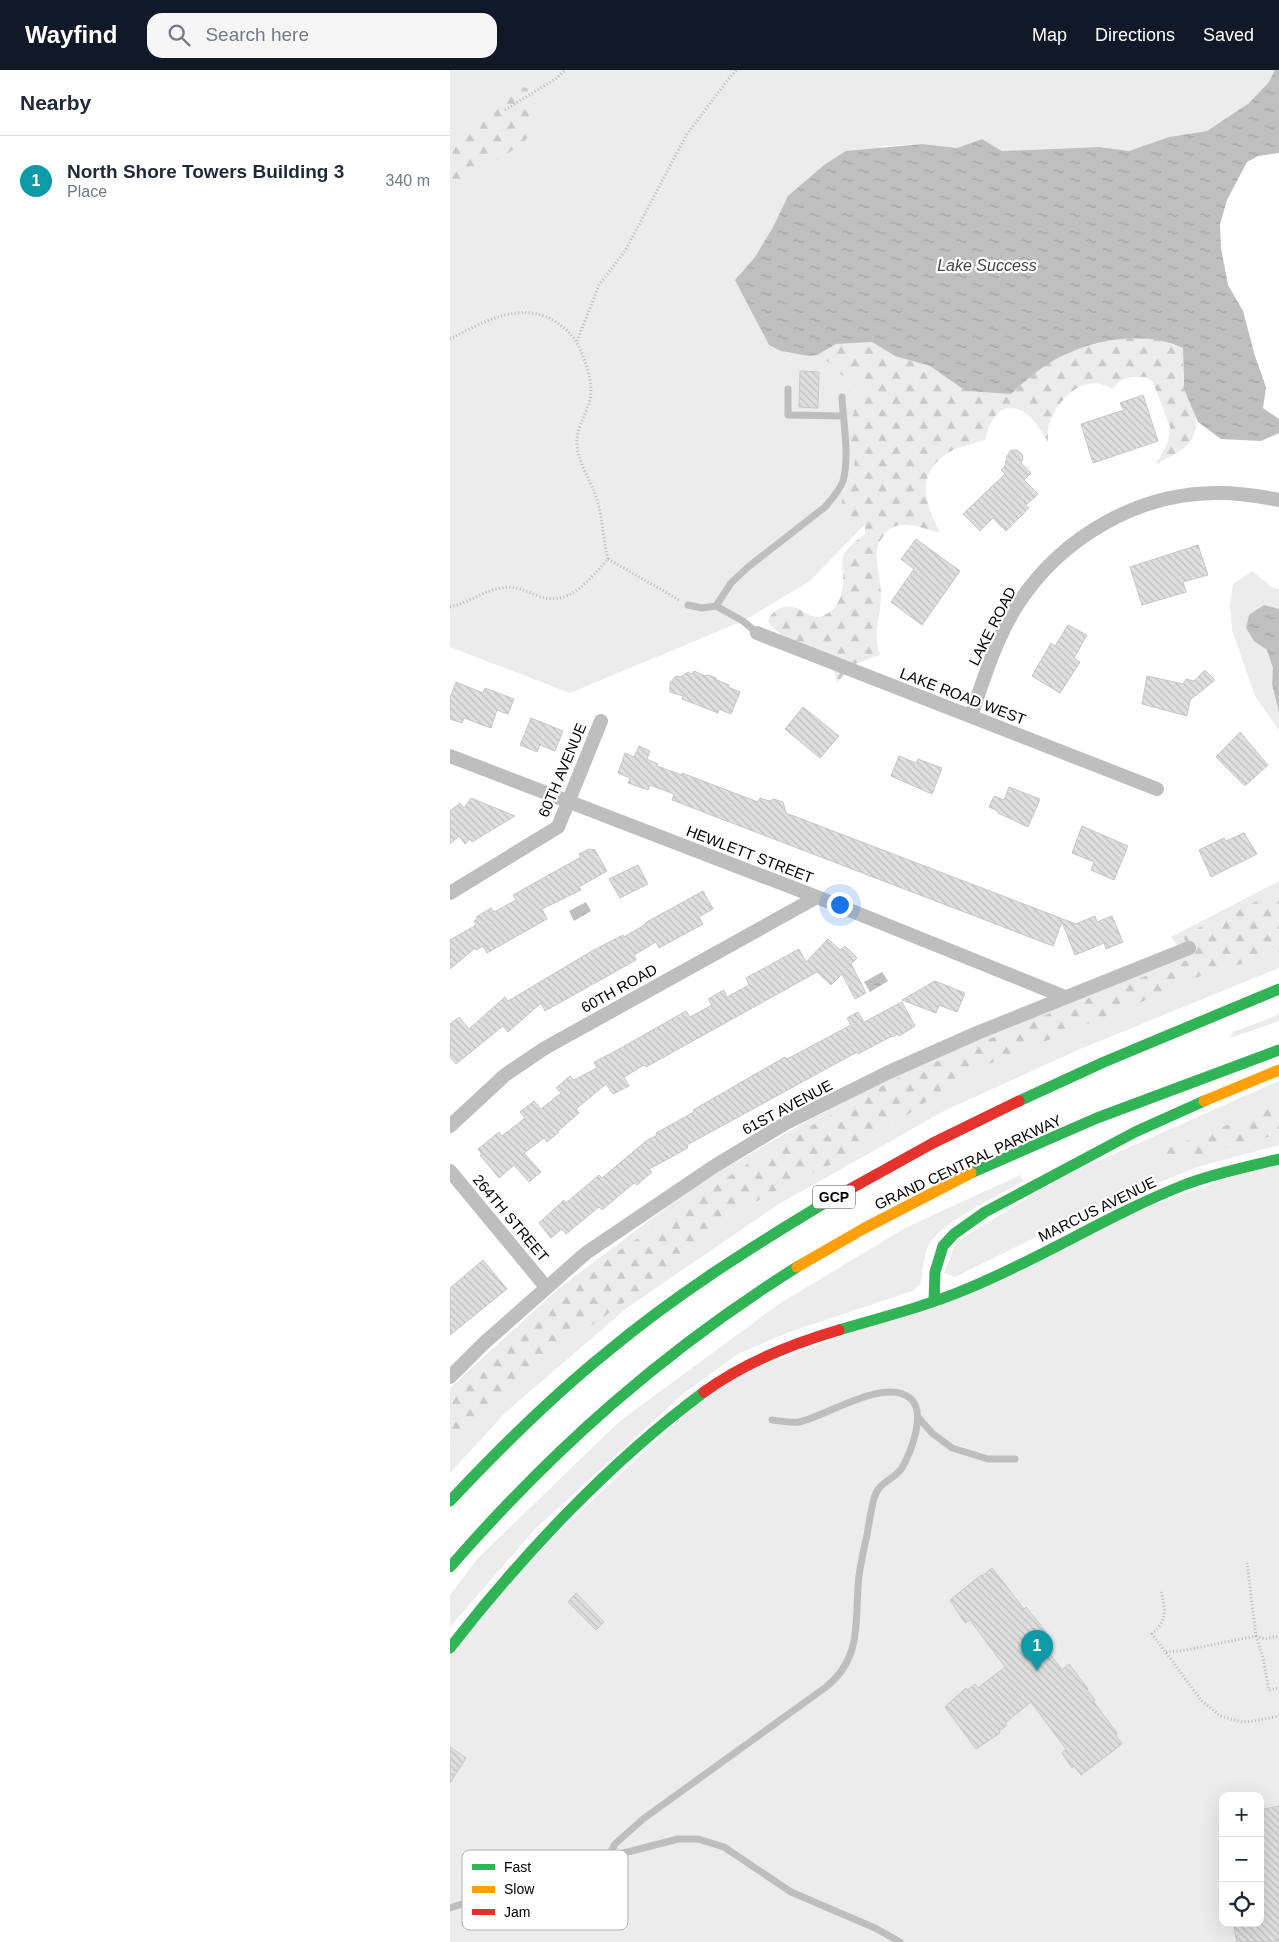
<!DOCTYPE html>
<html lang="en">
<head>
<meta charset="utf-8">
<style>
	:root { --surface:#fff; --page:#f6f6f7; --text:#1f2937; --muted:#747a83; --line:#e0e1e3; --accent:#111827 }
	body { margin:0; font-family:Helvetica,sans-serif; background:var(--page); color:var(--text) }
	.controls { position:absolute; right:15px; bottom:15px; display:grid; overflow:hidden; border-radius:10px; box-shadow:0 5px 20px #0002 }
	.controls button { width:45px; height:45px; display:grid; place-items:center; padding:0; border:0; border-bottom:1px solid var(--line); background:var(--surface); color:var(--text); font:25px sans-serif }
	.you { position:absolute; left:389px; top:834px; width:18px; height:18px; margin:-12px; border:4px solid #fff; border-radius:50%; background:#1a73e8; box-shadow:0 0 0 8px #1a73e833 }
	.badge { display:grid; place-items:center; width:32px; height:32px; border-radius:50%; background:var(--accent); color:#fff; font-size:16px; font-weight:700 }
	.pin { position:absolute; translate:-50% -41px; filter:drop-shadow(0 1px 2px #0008) }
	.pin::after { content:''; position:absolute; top:26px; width:18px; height:15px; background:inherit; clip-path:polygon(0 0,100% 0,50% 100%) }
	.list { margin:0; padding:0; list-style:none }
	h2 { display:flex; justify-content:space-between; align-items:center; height:65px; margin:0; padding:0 20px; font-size:21px }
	h2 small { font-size:16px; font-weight:400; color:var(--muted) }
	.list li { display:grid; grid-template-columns:32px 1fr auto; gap:15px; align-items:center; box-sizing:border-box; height:90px; padding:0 20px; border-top:1px solid var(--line) }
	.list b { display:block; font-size:19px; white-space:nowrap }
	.list p { margin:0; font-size:16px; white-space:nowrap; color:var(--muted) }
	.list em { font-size:16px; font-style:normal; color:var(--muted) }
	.icon { flex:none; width:28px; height:28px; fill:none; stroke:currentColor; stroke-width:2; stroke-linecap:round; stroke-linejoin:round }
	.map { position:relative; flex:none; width:829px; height:1872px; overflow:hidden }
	header { display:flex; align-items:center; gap:30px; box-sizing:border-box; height:70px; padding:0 25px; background:var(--accent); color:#fff }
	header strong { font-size:24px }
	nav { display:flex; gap:28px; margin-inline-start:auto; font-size:18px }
	.search { width:350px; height:45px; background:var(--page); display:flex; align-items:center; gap:12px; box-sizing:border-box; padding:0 18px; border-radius:15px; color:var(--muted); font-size:19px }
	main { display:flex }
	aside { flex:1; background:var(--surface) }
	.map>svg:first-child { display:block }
	.green { fill:#ececec; fill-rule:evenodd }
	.forest { fill:url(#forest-firs) }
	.water { fill:url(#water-ripples) }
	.building { fill:url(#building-back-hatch); stroke:#c7c7c7 }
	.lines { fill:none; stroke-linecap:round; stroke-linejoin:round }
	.path { stroke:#b9b9b9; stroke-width:3; stroke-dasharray:1 2.5; stroke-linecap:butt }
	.lane { stroke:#bebebe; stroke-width:7 }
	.street { stroke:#bebebe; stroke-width:14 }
	.fast { stroke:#30b455; stroke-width:11 }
	.slow { stroke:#ff9f0a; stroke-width:11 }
	.jam { stroke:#e5322d; stroke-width:11 }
	.labels { text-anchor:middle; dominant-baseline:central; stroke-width:4.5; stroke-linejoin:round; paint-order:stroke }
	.shield { fill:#fff; stroke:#4c4c4c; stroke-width:1 }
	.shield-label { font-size:14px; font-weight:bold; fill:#000 }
	.street-label { font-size:15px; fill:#000; stroke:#fff }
	.water-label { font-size:16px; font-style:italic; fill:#444; stroke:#fff }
	.key { fill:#fff; stroke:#b2b2b2; stroke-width:1 }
	.key-label { font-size:14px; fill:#000 }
</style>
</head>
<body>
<header>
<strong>Wayfind</strong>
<div class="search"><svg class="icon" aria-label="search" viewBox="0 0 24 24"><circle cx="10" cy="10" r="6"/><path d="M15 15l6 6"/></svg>Search here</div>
<nav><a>Map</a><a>Directions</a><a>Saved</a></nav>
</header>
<main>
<aside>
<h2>Nearby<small></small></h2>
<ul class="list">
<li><span class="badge" style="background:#0f9aa8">1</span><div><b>North Shore Towers Building 3</b><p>Place</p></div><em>340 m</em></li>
</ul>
</aside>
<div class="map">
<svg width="829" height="1872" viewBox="0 0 829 1872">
	<defs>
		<pattern id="forest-firs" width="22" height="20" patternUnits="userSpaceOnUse" patternTransform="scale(1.25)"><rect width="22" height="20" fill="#ececec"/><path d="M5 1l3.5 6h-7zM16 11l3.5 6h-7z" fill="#c9c9c9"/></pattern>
		<pattern id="water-ripples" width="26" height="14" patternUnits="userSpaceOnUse" patternTransform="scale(1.25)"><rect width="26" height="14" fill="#bfbfbf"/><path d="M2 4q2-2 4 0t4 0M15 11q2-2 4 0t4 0" fill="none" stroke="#a2a2a2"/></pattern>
		<pattern id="building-back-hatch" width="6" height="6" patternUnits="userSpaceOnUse" patternTransform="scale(1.25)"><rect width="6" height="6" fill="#dfdfdf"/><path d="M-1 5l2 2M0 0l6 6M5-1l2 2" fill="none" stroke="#bebebe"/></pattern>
	</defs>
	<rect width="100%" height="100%" fill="#fff"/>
	<path class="green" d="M0 0H829V12H819L799 33 757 61 719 67 679 81 649 77 552 81 532 69 507 78 472 74 434 76 355 112 338 126 323 157 305 187 285 210 331 281 344 283 386 274 474 393 360 511 293 551 120 623 0 577Z
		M802 501 823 518 829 519V660L805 626 782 560 780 536 783 514Z
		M829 811V898L630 979 494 1041 329 1134 178 1237 56 1342 0 1403V1318L109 1218 251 1112 354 1053 456 1000 733 883 721 867Z
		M829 943V951L780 968 783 962 825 946Z
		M829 1011V1075L747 1097 639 1141 505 1207 494 1203 506 1172 612 1107Z
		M829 1089V1872H0V1578L52 1515 269 1312 484 1231 631 1162ZM773 1726H810V1853H773Z
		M570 1105 574 1111C549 1125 495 1150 480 1173 474 1182 472 1204 471 1214L462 1221 339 1262 288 1284 234 1323 85 1459 0 1557V1525L28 1488 170 1351 329 1234 455 1158Z"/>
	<path class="forest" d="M67 16 77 18 85 33 87 47 82 62 72 74 47 90 23 100 0 119V71L13 67 25 49 44 31Z
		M678 267 703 268 733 278C734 291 731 308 735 321 737 328 742 335 744 342 752 373 730 383 707 393L718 372 720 357 703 312 696 307H682L671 310 662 319C635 301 609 328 600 352 597 358 598 365 598 372 593 365 589 357 584 351 560 325 541 341 535 370 523 374 508 376 498 383 464 404 476 434 490 463 472 458 446 446 434 465 432 468 429 472 428 475 424 487 431 511 431 525 431 548 422 561 430 585L402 595 387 613C386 608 385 602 382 598 368 574 330 573 318 551 321 542 333 534 343 537 359 541 363 555 381 541 391 533 394 517 393 505 393 499 391 492 393 486 397 477 407 470 415 464V454L405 451 390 452 392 430 403 403 405 388 401 370V354L407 330 414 321 388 302 380 293 367 285 386 274 422 272 445 286 480 296 516 321 561 324C577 309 594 293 614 284 634 276 657 271 678 267Z
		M829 821V882L738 910 687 934 517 1003 401 1084 299 1135 214 1204 62 1312 0 1384V1331L37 1295 160 1187 318 1080 441 1011 605 941 742 888 745 880 735 873 734 867 744 860Z
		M829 1035V1064L711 1094 710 1081Z"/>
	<path class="water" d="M825 0H828L829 2V83L808 86 797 92 777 130 770 154 771 178 778 215 793 241 805 286 816 317 813 338 829 349V363L811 371 771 369 748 352 734 319 733 278C696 261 651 268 614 285 594 294 577 309 561 324L516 321 480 296 445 286 422 272 386 274 367 285 359 286 331 281 319 275 285 210 305 187 323 157 338 126 374 95 396 81 472 74 507 78 532 69 552 81 649 77 679 81 719 67 757 61 799 33 819 12Z
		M814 535 829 539V642L822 614 823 598 817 580 804 571 796 558 799 545Z
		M136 832 141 841 124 851 119 841Z
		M432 902 438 911 420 922 414 912Z"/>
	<path class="building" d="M350 301 369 302 368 338 349 337Z
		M693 325 708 371 643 393 631 354 674 340 670 333Z
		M561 380H567L572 384 573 389 571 393 581 403 574 410 588 424 576 435 579 438 556 461 543 448 530 461 513 444 555 404 551 400 555 396 557 386Z
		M466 469 510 501 472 555 441 532 464 499 451 489Z
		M748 475 758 505 733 512 736 522 692 535 680 497Z
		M618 555 637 565 624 588 630 592 610 623 582 606 601 573 605 576Z
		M755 600 765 610 740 630 737 646 692 634 697 606 733 614 736 609 744 611Z
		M244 601 255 606 258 605 266 608 267 610 279 615 278 617 290 622 281 644 269 639 268 643 232 629 233 626 220 622V613L226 606 231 607 238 602 242 604Z
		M6 612 33 623 35 618 64 629 58 644 47 640 41 658 14 648 12 653 0 649V628Z
		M353 637 389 666 370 688 335 659Z
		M81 648 113 661 105 681 90 675 87 682 70 675Z
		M790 662 818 695 795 716 766 687Z
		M189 676 200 681 197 689 208 694 207 696 232 705V703L308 732 310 728 319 731 324 729 333 732 336 743 626 854 645 846 647 852 662 846 673 872 656 879 654 873 625 885 612 852 603 876 222 730 224 724 200 715 198 720 178 713 180 708 168 703 175 683 184 687Z
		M449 686 466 693 468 689 492 698 482 724 441 706Z
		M559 717 590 729 578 757 548 743V741L539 737 544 726 554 730Z
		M21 728 65 746 22 772 20 769 15 774 9 766 0 774V741L10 733 14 738Z
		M632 756 678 776 664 810 641 800 644 792 622 783Z
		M794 763 807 784 761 807 749 780 774 768 776 771Z
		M139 779 145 780 157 801 129 817 131 820 92 839 97 849 37 883 33 876 26 880 25 878 0 899V870L26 855 24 851 28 849 26 847 41 838 44 842 66 830 63 825 122 792 131 787 129 784Z
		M188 795 198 814 170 828 159 809Z
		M253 821 263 839 249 847 253 854 209 878 206 872 184 885 186 890 95 941 91 933 58 962 53 956 6 994 0 987V954L9 947 19 959 55 927 58 931 142 881 173 865 174 867 196 854 195 853Z
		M378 869 390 880 395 876 407 888 401 894 416 923 405 929 392 904 381 915 367 902 196 997 194 995 174 1007 179 1016 163 1024 156 1014 126 1039 129 1043 108 1061 109 1062 97 1072 94 1068 74 1083 91 1102 79 1112 64 1095 49 1108 30 1085 32 1084 28 1079 49 1062 52 1066 75 1048 70 1042 84 1031 91 1039 111 1023 106 1018 120 1006 124 1010 147 998 144 992 162 983 236 941 240 947 262 935 258 929 274 920 277 927 299 915 296 908 349 879 356 892Z
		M485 911 515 923 507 942 489 935 486 943 452 930Z
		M452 932 465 956 449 966 448 964 443 967 442 966 408 984 407 982 237 1075 238 1078 199 1099 202 1102 187 1115 184 1113 152 1140 149 1137 116 1164 112 1159 101 1168 89 1153 114 1130 116 1133 149 1105 152 1108 196 1071 207 1065 206 1063 244 1042 243 1040 335 987 337 989 401 955 397 948 408 942 414 952Z
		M33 1190 57 1219 0 1265V1218Z
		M542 1498 574 1539 576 1537 596 1562 595 1563 602 1572 595 1577 612 1600 619 1594 626 1603 638 1619 637 1620 645 1630 643 1631 667 1663 666 1665 672 1674 631 1705 624 1696 622 1698 612 1683 616 1679 581 1632 555 1653 557 1655 549 1661 550 1663 526 1679 495 1637 516 1618 517 1620 525 1614 528 1618 555 1597 520 1550 515 1553 500 1530 531 1505 532 1506Z
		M126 1523 154 1552 146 1560 118 1532Z
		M0 1677 16 1688 0 1713Z
		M829 1736V1871L787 1872 783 1853H810V1748L815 1747 814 1739Z"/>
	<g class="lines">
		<path class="path" d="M55 40 107 8 115 0
			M0 269C31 253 69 231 103 250 116 258 125 267 131 281 136 293 141 307 141 321 141 341 125 354 127 376 129 396 143 413 148 433 153 451 153 471 158 489
			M127 271 149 215 175 181 237 64 280 7 287 0
			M0 537C18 533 33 521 51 518 63 515 77 521 88 526 119 538 140 509 158 489L231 531
			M711 1522C714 1533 717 1544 710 1555 708 1559 705 1561 702 1564L751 1630 770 1646 792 1652 804 1651 829 1646
			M806 1566 813 1588 819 1620 829 1618
			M806 1566 814 1569 829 1566
			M716 1582 731 1581 806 1566 797 1493"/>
		<path class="lane" d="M338 319V345L393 346
			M238 535 252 538 266 536 293 551 307 563
			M266 536 281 513 298 497 375 437C382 429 390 420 393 411 400 385 393 353 392 327
			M468 1347 482 1363 502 1378 538 1389H565
			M158 1787 165 1774 193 1749 376 1617C414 1587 404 1548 409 1506 411 1492 414 1478 417 1465 419 1453 421 1440 424 1428 429 1411 444 1410 452 1398 461 1382 477 1342 460 1328 434 1307 375 1347 349 1352 341 1353 330 1351 322 1350
			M0 1838 158 1787 228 1769H248L274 1777 341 1822 425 1858 450 1872"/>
		<path class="street" d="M307 563 707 719
			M521 646C534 608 546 568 568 534 611 468 688 422 769 423 789 423 809 426 829 430
			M0 686 367 827 615 927
			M0 823 108 757 151 651
			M0 1056 55 1005 95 978 367 827
			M0 1101 96 1217
			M0 1307 33 1274 136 1183 263 1097 334 1054 439 1002 527 963 739 878"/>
		<path class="fast" d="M569 1031 654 992 829 919
			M521 1103 647 1048 829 980
			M484 1231 485 1202 493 1176 504 1164 535 1142 685 1062 754 1031
			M389 1260C433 1247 477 1236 519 1218 592 1188 660 1144 734 1115 765 1103 797 1097 829 1089
			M0 1431C49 1379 101 1327 157 1282 224 1226 298 1179 373 1134
			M0 1497C104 1378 213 1281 347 1197
			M0 1578C72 1485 160 1392 254 1322"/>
		<path class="slow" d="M754 1031 829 1000
			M347 1197 413 1159 521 1103"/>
		<path class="jam" d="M373 1134 483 1073 569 1031
			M254 1322C295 1292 341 1274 389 1260"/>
	</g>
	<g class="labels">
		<rect class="shield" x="363" y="1115.5" width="42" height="23" rx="4"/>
		<g class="shield-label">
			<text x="384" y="1127">GCP</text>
		</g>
		<g class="street-label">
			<text transform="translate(542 556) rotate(-63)">LAKE ROAD</text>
			<text transform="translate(513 626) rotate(21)">LAKE ROAD WEST</text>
			<text transform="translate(112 700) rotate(-67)">60TH AVENUE</text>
			<text transform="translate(300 784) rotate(21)">HEWLETT STREET</text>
			<text transform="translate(169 918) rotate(-29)">60TH ROAD</text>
			<text transform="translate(337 1037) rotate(-28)">61ST AVENUE</text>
			<text transform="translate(518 1092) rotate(-25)">GRAND CENTRAL PARKWAY</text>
			<text transform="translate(647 1139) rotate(-26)">MARCUS AVENUE</text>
			<text transform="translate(61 1148) rotate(50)">264TH STREET</text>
		</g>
		<g class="water-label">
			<text x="537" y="195">Lake Success</text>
		</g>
	</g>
	<rect x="12" y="1780" width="166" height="80" rx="8" class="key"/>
	<rect x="22" y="1794" width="23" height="6" fill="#30b455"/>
	<rect x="22" y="1816" width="23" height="7" fill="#ff9f0a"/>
	<rect x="22" y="1839" width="23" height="6" fill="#e5322d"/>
	<g class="key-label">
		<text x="54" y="1802">Fast</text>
		<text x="54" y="1824">Slow</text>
		<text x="54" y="1847">Jam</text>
	</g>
</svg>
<div class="controls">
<button>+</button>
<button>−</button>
<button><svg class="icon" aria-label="locate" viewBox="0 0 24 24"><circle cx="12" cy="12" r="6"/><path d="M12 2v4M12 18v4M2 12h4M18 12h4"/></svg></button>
</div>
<div class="you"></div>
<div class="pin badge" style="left:587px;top:1601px;background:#0f9aa8">1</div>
</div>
</main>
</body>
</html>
